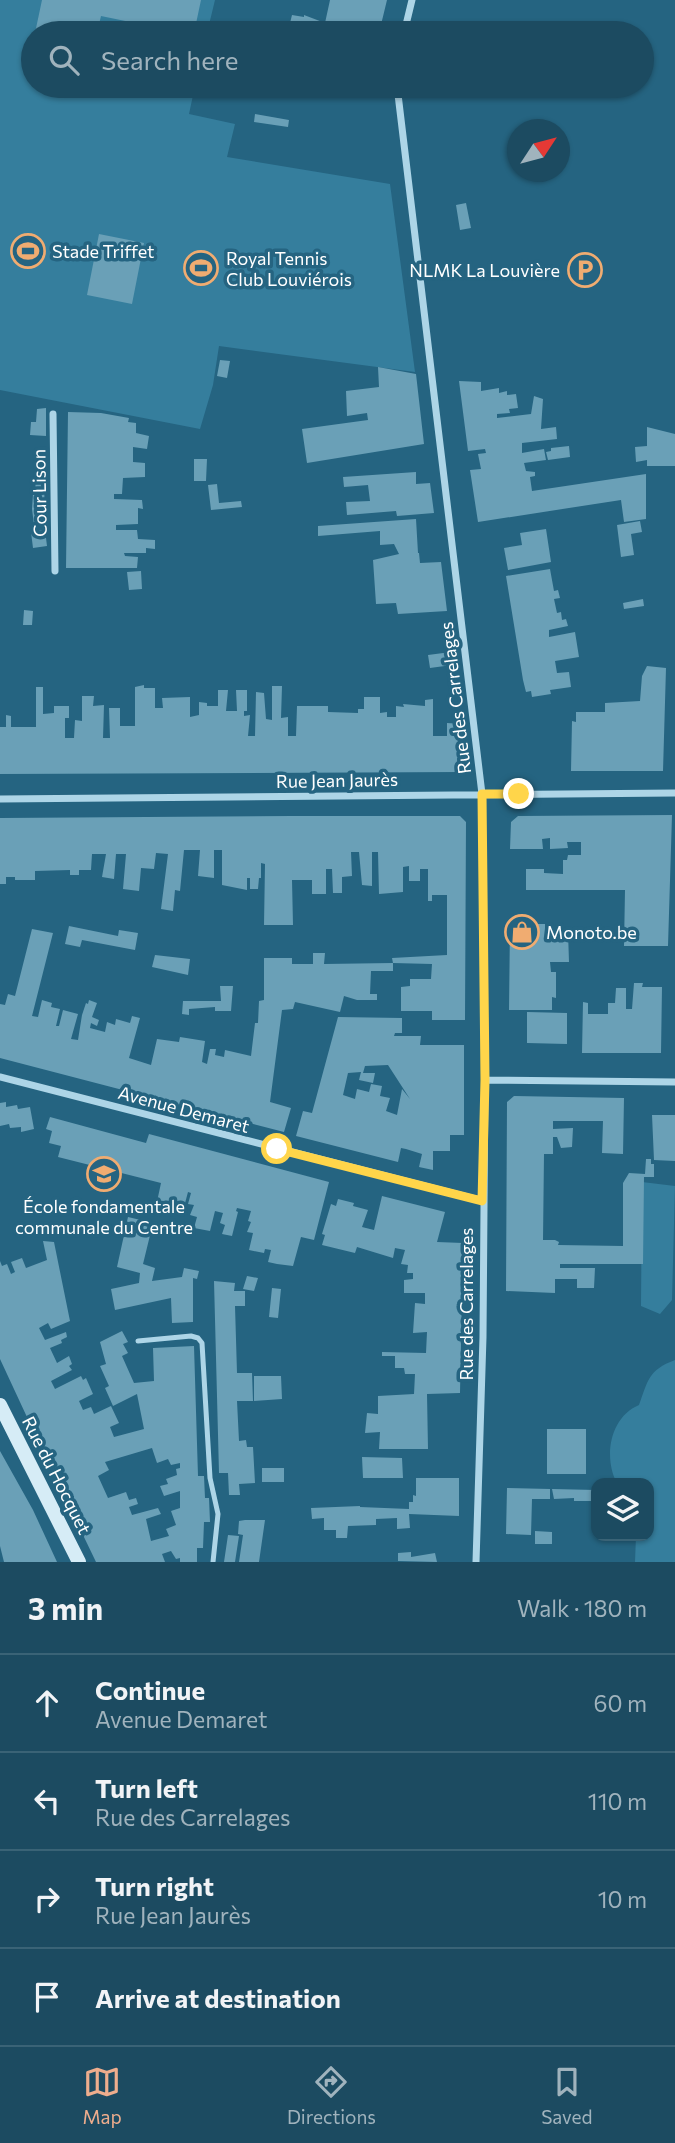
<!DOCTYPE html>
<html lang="en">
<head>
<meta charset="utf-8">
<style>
	:root { --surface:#1c4b61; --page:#255267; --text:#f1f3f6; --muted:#a0b3bd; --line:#3a6376; --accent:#eead8d }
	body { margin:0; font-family:Commissioner,sans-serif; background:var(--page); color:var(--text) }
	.controls { position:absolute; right:21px; bottom:21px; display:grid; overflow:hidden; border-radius:14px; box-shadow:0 2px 5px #0004 }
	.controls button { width:63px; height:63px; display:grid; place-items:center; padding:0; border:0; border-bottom:2px solid var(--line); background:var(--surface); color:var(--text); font:35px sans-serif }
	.compass { position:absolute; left:507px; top:119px; width:63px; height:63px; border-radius:50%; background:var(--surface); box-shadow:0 2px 5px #0004; rotate:54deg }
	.stop { position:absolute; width:21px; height:21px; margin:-16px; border:5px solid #ffd54a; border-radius:50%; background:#fff }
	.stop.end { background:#ffd54a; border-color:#fff; box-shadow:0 2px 7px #0008 }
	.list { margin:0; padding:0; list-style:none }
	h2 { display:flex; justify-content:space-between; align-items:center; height:91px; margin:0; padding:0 28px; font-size:30px }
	h2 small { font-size:23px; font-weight:400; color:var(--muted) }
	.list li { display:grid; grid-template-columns:46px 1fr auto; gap:21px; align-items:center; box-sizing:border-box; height:98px; padding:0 28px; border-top:2px solid var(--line) }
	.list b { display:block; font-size:26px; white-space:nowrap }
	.list p { margin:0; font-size:23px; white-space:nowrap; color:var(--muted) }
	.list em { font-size:23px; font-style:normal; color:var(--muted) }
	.icon { flex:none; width:38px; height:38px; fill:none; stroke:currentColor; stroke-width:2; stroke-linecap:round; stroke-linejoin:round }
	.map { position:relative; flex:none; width:675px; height:1562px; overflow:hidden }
	.search { position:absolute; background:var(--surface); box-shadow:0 2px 5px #0004; left:21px; right:21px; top:21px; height:77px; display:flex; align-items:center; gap:18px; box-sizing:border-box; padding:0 24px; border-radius:38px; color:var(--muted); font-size:26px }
	.sheet { height:483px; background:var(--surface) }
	nav { display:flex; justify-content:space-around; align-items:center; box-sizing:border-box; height:98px; border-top:2px solid var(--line); background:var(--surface); font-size:19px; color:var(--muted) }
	nav a { display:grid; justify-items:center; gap:4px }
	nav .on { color:var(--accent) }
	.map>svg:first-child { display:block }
	.green { fill:#357e9d }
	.building { fill:#6aa0b7; fill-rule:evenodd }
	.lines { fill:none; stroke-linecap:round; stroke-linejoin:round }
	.lane { stroke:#add5e7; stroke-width:5 }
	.street { stroke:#add5e7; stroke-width:7 }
	.secondary { stroke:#d6ecf6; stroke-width:14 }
	.route { stroke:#ffd54a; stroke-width:9 }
	.labels { text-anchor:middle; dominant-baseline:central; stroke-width:7; stroke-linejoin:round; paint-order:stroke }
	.poi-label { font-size:18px; fill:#fff; stroke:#256481; text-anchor:start }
	.street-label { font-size:18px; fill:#fff; stroke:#256481 }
</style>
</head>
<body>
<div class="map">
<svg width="675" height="1562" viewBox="0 0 675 1562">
	<rect width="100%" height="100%" fill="#256481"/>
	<path class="green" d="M0 0H215L207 33H33V86H195L189 114 235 124 227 157 390 184 415 372 219 346 213 385 200 429 0 390Z
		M642 1182 675 1186 672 1300 660 1314 641 1306Z
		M675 1360V1562H635L636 1536H649V1483H617C603 1457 610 1417 639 1405 648 1381 648 1370 675 1360Z"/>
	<path class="building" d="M42 0H201L194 33H133L135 23 101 16 97 33H35Z
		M330 0H387L379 33H316L317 30 290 23 292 15 304 17V15L325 23Z
		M217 23 255 32V33H215Z
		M255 114 289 120 288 127 254 122Z
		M466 203 471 228 460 230 456 205Z
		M99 234 144 243 132 304 87 295Z
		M220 360 230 361 227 378 217 376Z
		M378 367 416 374 424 444 307 463 302 429 368 420 367 413 347 416 346 391 379 387Z
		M459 381 481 382V391L499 388V393L507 391V395L516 394 518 408 509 409 510 413 497 414V418L531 414 534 396 543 399 541 429 556 427 557 439 522 443V453L544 449 546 460 524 463 526 471 535 472V476L530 477 532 491 646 474V519L624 522 621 500 478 522 470 470 481 469 478 454 486 453 485 449 468 451Z
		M46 408V436L30 435 31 422H36L37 409Z
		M68 412 101 413 129 418 128 422 136 423V433L149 436 147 449 133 447V462L145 463V477L123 478 122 494H114V499L142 500 143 509 138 508V524L116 525V530H137L138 539 155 540V549L146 548V553H124L125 556 138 557 137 568H66Z
		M647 427 675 434V466H647V460L636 462 635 447 647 446Z
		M569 446 570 457 548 460 546 452 551 451V448Z
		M194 459H207L206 481H194Z
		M416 472V484L430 483 434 513 397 516 396 511 347 515 346 502 370 501 368 485 344 487 343 477Z
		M35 478H44L45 525H34L32 509 33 494H36Z
		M217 484 219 503 241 501 242 507 211 510 208 485Z
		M416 519 418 553H419L420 563 441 562 447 611 398 614 396 603 376 604 373 560 399 554 394 544 380 545V531L318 536V526Z
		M640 521 642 532 631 534 634 555 621 557 617 525Z
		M546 529 551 562 508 570 504 548 522 545 520 533Z
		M45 530 47 546 33 548 31 532Z
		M550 569 554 591 558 590 560 598 554 599 557 613 561 612 562 620 566 619 568 626 549 630V637L575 632 579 657 555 661 557 673 569 672 571 687 550 690 551 694 532 697 531 691 526 692 523 680 506 576Z
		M141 571 142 589 129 590 127 572Z
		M643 599 644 606 624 609 623 603Z
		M24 610 33 611 32 625H23Z
		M451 652 452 665 430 668 428 655Z
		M647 666 666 668 663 771H571L572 721 576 722V712H605V703L640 701 642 676Z
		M144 685V688H155V708H163L162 698 190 697V717L199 715V702L207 703V706H218V690H228L226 711H237L236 690H247V711H244V716L250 715 248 736H255L256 692 264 693 266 719 272 720V686H282L281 718 288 717V736H296L297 706H328V712L358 713V709H364V697H380V713L387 712V717H396V706L404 707 403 704 425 706V700L433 699V736H447V723L462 724 467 765 461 772 0 774V727H6V715L11 716V727H36V687H43V714L54 713V706H69V718H65V738H74L75 720 82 721V696H94L93 706 104 705 103 738H110L109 708H120V726H135V687Z
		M672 815 668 946H624L625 890H526V869H544V873L563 874V860H567L568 855H581V842H567L568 848 550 849V838L542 839 543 849H510L511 822 518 816Z
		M292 816H460L466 822 465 1020H432V1011H401V987L410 986V979H431L432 964 393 963 392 958 447 955V895H432V901H428V869H420V881H409V866L403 867V892L379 894 378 852H372V886L362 885 359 852H351L352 876 342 877V893H333L332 869H326V894H312V880H292L293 925H264L265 864 261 863V878H259L258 889H250V878H247V890L222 885V850H214V878L198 876 200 850H184L180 891 175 890 173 911 161 909 168 854 156 853 154 869 141 868 139 891 123 889 126 854H116L114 879 102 877 106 854H92L91 870H79V875H70V870L35 871V880H15V877H6V884H0V818Z
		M510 924H545V930L568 932 569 962H550L551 972H556V998L552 997V1010H509Z
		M69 926 118 936 119 930 138 933 135 950 82 940 80 947 65 944Z
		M32 929 53 933 32 1016 38 1017 42 1000 52 1003 51 1007 60 1009 56 1026H59L63 1010 78 1014 71 1039 78 1040 82 1015 86 1003 88 1004 89 1000 97 1003 92 1017 99 1020 97 1026 91 1023 90 1028 105 1032 107 1022 115 1025 116 1019 130 1023 132 1016 140 1018 129 1058 151 1065 157 1039 179 1042 180 1037 205 1041 202 1062 207 1064 210 1049H216L215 1055 224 1057 225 1050 251 1056 255 1023H258L259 1001 264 1000V958H292V964H313V953H325L324 964 393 963V971H371L370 994H377V1000H357L344 996 340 1012 295 1002 293 1009 282 1010 270 1102 291 1108 284 1132 0 1058V1004L5 1005 8 994 15 996Z
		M155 955 190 959 188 975 152 967Z
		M634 983H643L642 987H662L661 1053H582L583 1002 588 1003V1014H608V1003H615L616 988H626V1009H632Z
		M220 986H233L231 1011H215V1007L189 1009V1015L182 1014 183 1001H221Z
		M527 1012 567 1013V1044L527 1043Z
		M338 1017 402 1018V1033H395L394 1036H421L420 1045H464V1135H450V1151H433V1170L419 1167 422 1154 406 1149 401 1148 398 1162 296 1136 303 1111 312 1113ZM388 1065 410 1099 402 1089 397 1115 386 1111 390 1098 380 1096 382 1086 371 1084 369 1092 357 1089 355 1099 343 1095 348 1073 361 1072 359 1080 373 1083 375 1073H363L365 1066Z
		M514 1096 624 1098 623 1154 602 1153 603 1121H553V1129L573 1128 572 1147 561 1148 557 1137H553V1154H544L543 1240H555L559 1242 558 1245 623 1246V1183L629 1173 645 1174 646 1159H651V1164H654V1177H644L643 1264H560V1268H595L594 1288H577V1279H555V1293L506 1291 507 1102Z
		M6 1102V1107L17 1105 18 1109 30 1107 34 1129 21 1132V1127L10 1128 9 1124 0 1126V1103Z
		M652 1115H675V1161L654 1160Z
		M50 1117 146 1143 149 1134 329 1182 314 1240 301 1237 293 1266 277 1264 268 1262 271 1250 265 1249 264 1253 249 1250 253 1233 247 1232 251 1222 248 1221 251 1211 237 1208 236 1211 238 1212 232 1236 222 1234 225 1225 220 1223 223 1213 215 1211 210 1231 194 1228 197 1217 190 1215 194 1205 188 1204 191 1193 188 1192 184 1207 171 1204 168 1214 155 1211 161 1183 58 1157 61 1146 49 1143 52 1131 46 1129Z
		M382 1196 445 1212 437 1242 463 1243 460 1393 427 1394 428 1449H379L380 1432 365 1433 367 1413 378 1414V1396L414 1394 415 1374H405L404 1368H395V1356H382V1352L426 1353 427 1332 413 1333 415 1303 425 1304V1293H404V1280L413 1279V1273H407L408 1265 401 1264 405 1250 395 1248 393 1258 357 1247 355 1253 322 1245 325 1235 322 1234 331 1204 336 1206 338 1199 354 1203 353 1206 368 1210 362 1227 374 1230Z
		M128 1217 153 1223 143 1264 155 1268 152 1281 182 1277 184 1268 199 1271 197 1279 193 1278V1322L172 1323 171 1298 115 1310 111 1289 139 1283 140 1273 117 1267Z
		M43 1241 54 1242 70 1321 51 1329 48 1323 39 1328 45 1340 66 1332 67 1337 61 1340 62 1343 50 1348 57 1363 69 1356 72 1364 69 1366 72 1370 51 1381 55 1389 81 1376 83 1380 86 1378 93 1394 79 1401 83 1410 91 1407 94 1414 111 1406 119 1423 110 1427 114 1437 144 1429 137 1394 113 1406 105 1388 109 1386 100 1366 106 1364 100 1342 122 1331 128 1342 123 1344 128 1353 122 1356 134 1383 154 1381 153 1348 194 1346 198 1476H204L205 1498H209L210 1522H204L203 1548H197V1562H180V1558L176 1559 171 1551 162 1554 165 1562H96L46 1458 0 1359V1261L2 1266 7 1264 11 1274 15 1272 11 1262 22 1258 26 1268 47 1260ZM152 1448 157 1463 168 1459 171 1465 180 1463V1468L176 1469 177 1475 166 1479 168 1484 160 1486 164 1496 180 1491V1508L171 1511 176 1525 166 1529 169 1536 151 1541 146 1519 161 1514 158 1508 132 1515 129 1507 138 1504 136 1498 129 1500 126 1492 108 1498 98 1476 109 1470 105 1462Z
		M247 1276 258 1278 254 1291 243 1289Z
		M214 1281 235 1283 234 1291H245V1306H235L237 1373H252L253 1401H237L239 1441 246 1440 247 1447H253L255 1483 239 1484 240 1495H229L228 1473H219Z
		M272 1288 281 1289 278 1318 269 1317Z
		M254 1376H281L282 1399 254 1401Z
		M547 1429H586V1474H547Z
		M0 1451 33 1510 57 1562H4L0 1546Z
		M362 1457 402 1458 403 1478H363Z
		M262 1468H284V1482H262Z
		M416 1478H459V1516L409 1514 410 1528 397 1529V1518L376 1519V1525L348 1526 347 1538H336V1530H324V1518L312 1519 311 1508 360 1506V1507L409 1509V1502H413V1495L416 1496Z
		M507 1488 550 1489V1499H532L531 1535 506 1534Z
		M552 1489 596 1490V1501H574V1498L554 1499Z
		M245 1520H265L259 1562H239L243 1535 238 1534 239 1521Z
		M535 1531 552 1532V1544H535Z
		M228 1535 239 1536 235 1562H224Z
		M411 1552V1557L435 1553 437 1562 398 1561V1553Z"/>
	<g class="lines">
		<path class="lane" d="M138 1341 191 1336 198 1338 202 1343 210 1478 218 1514 213 1562"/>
		<path class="street" d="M404 33 412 0
			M397 86 482 794 485 1080 483 1337 476 1562
			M53 414 55 571
			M0 799 675 793
			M0 1077 483 1201
			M485 1080 675 1082"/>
		<path class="secondary" d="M0 1405 79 1562"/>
	</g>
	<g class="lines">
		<path class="route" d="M277 1149 482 1201 485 1080 482 794H519"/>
	</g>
	<defs>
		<g id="stadium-ring" transform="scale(1.75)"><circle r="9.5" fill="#256481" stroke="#f0ac71" stroke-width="1.5"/><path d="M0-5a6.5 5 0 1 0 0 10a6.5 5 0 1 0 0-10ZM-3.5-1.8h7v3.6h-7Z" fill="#f0ac71"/></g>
		<g id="parking-ring" transform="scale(1.75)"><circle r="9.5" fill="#256481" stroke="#f0ac71" stroke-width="1.5"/><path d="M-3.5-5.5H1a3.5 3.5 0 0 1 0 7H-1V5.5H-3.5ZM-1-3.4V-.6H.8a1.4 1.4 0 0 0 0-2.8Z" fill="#f0ac71"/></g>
		<g id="shop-ring" transform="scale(1.75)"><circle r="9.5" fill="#256481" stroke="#f0ac71" stroke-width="1.5"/><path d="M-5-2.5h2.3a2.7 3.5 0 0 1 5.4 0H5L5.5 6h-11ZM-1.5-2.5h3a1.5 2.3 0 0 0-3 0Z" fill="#f0ac71"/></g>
		<g id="school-ring" transform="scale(1.75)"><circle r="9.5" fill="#256481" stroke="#f0ac71" stroke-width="1.5"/><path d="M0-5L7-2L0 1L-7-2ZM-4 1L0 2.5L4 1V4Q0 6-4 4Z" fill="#f0ac71"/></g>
	</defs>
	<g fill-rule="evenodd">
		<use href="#stadium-ring" x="28" y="251"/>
		<use href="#stadium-ring" x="201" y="268"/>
		<use href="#parking-ring" x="585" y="270"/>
		<use href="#shop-ring" x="522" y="932"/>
		<use href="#school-ring" x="104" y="1174"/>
	</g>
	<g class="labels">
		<g class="poi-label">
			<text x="52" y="251">Stade Triffet</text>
			<text x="226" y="258">Royal Tennis<tspan x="226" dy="21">Club Louviérois</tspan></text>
			<text x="560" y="270" text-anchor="end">NLMK La Louvière</text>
			<text x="546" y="932">Monoto.be</text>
			<text x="104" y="1206" text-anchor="middle">École fondamentale<tspan x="104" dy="21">communale du Centre</tspan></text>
		</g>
		<g class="street-label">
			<text transform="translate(39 493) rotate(-91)">Cour Lison</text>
			<text transform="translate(455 698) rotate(-97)">Rue des Carrelages</text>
			<text transform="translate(337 780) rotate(-1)">Rue Jean Jaurès</text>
			<text transform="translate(184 1109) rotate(15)">Avenue Demaret</text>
			<text transform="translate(466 1304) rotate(-90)">Rue des Carrelages</text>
			<text transform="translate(57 1475) rotate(63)">Rue du Hocquet</text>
		</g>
	</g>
</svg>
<div class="controls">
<button><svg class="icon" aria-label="layers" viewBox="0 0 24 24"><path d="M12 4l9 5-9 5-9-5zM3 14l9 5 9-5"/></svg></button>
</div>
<svg class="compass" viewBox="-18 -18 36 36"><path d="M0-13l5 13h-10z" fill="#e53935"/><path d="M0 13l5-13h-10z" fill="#a0b3bd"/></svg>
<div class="stop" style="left:277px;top:1149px"></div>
<div class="stop end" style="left:519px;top:794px"></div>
<div class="search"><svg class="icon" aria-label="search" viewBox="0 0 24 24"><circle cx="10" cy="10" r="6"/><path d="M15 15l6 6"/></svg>Search here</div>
</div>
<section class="sheet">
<h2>3 min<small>Walk · 180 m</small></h2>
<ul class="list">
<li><svg class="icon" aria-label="ahead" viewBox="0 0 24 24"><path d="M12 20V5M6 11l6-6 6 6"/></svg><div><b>Continue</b><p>Avenue Demaret</p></div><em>60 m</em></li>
<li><svg class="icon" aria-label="left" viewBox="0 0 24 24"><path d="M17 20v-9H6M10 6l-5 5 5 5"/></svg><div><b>Turn left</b><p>Rue des Carrelages</p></div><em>110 m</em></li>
<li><svg class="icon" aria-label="right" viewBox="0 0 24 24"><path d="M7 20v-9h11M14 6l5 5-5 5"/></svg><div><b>Turn right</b><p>Rue Jean Jaurès</p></div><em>10 m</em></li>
<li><svg class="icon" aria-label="arrive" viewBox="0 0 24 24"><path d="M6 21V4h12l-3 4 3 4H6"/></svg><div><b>Arrive at destination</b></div></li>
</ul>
</section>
<nav>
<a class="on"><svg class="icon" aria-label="map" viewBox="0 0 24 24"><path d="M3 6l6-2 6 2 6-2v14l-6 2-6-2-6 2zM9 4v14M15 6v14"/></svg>Map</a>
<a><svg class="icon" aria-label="directions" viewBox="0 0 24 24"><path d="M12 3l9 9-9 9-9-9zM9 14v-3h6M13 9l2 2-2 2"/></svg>Directions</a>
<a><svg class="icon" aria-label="saved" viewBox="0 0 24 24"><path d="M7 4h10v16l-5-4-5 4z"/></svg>Saved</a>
</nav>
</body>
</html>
